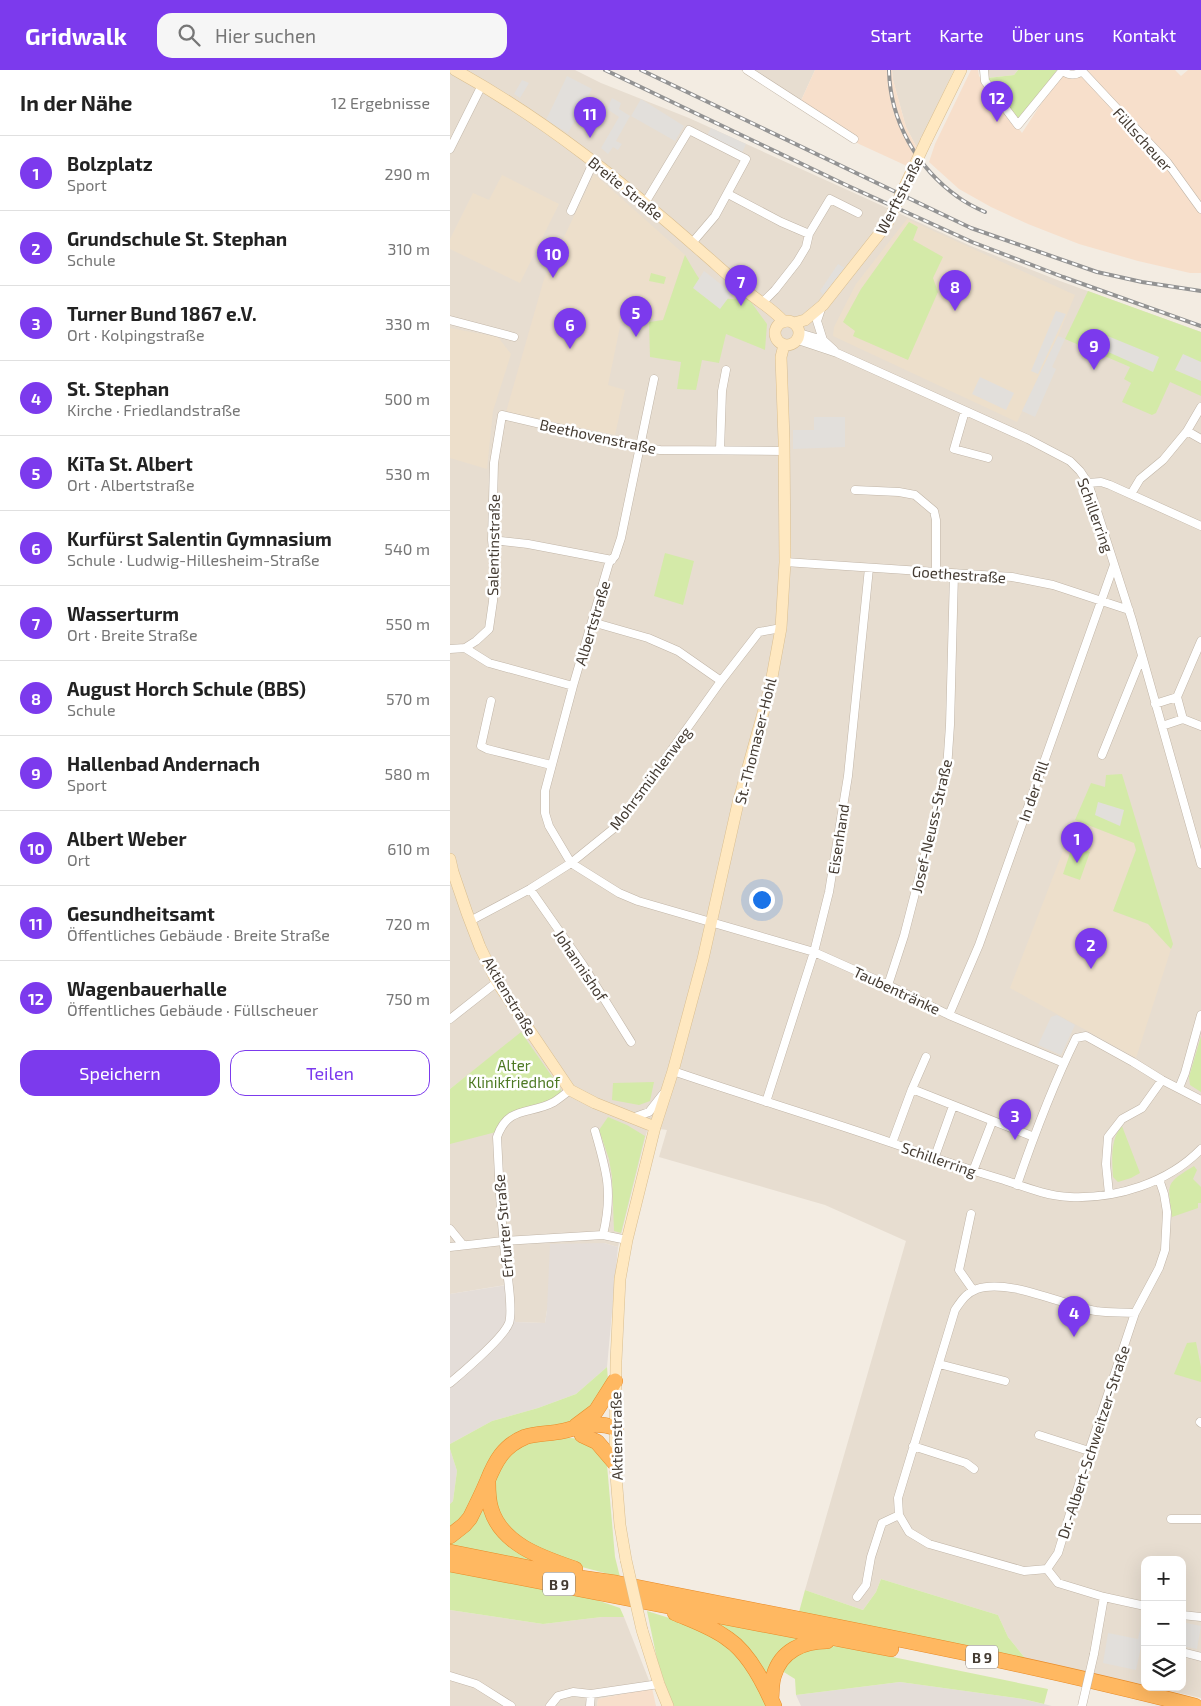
<!DOCTYPE html>
<html lang="de">
<head>
<meta charset="utf-8">
<style>
	:root { --surface:#fff; --page:#f6f6f6; --text:#222; --muted:#767676; --line:#e0e0e0; --accent:#7c3aed }
	body { margin:0; font-family:"Exo 2",sans-serif; background:var(--page); color:var(--text) }
	.controls { position:absolute; right:15px; bottom:15px; display:grid; overflow:hidden; border-radius:10px; box-shadow:0 5px 20px #0002 }
	.controls button { width:45px; height:45px; display:grid; place-items:center; padding:0; border:0; border-bottom:1px solid var(--line); background:var(--surface); color:var(--text); font:25px sans-serif }
	.you { position:absolute; left:311px; top:829px; width:18px; height:18px; margin:-12px; border:4px solid #fff; border-radius:50%; background:#1a73e8; box-shadow:0 0 0 8px #1a73e833 }
	.badge { display:grid; place-items:center; width:32px; height:32px; border-radius:50%; background:var(--accent); color:#fff; font-size:16px; font-weight:700 }
	.pin { position:absolute; translate:-50% -41px; filter:drop-shadow(0 1px 2px #0008) }
	.pin::after { content:''; position:absolute; top:26px; width:18px; height:15px; background:inherit; clip-path:polygon(0 0,100% 0,50% 100%) }
	.list { margin:0; padding:0; list-style:none }
	h2 { display:flex; justify-content:space-between; align-items:center; height:65px; margin:0; padding:0 20px; font-size:21px }
	h2 small { font-size:16px; font-weight:400; color:var(--muted) }
	.list li { display:grid; grid-template-columns:32px 1fr auto; gap:15px; align-items:center; box-sizing:border-box; height:75px; padding:0 20px; border-top:1px solid var(--line) }
	.list b { display:block; font-size:19px; white-space:nowrap }
	.list p { margin:0; font-size:16px; white-space:nowrap; color:var(--muted) }
	.list em { font-size:16px; font-style:normal; color:var(--muted) }
	.actions { display:flex; gap:10px; padding:15px 20px }
	.actions a { flex:1; padding:11px 0; border:1px solid var(--accent); border-radius:15px; text-align:center; font-size:18px; color:var(--accent) }
	.actions .main { background:var(--accent); color:#fff }
	.icon { flex:none; width:28px; height:28px; fill:none; stroke:currentColor; stroke-width:2; stroke-linecap:round; stroke-linejoin:round }
	.map { position:relative; flex:none; width:751px; height:1636px; overflow:hidden }
	header { display:flex; align-items:center; gap:30px; box-sizing:border-box; height:70px; padding:0 25px; background:var(--accent); color:#fff }
	header strong { font-size:24px }
	nav { display:flex; gap:28px; margin-inline-start:auto; font-size:18px }
	.search { width:350px; height:45px; background:var(--page); display:flex; align-items:center; gap:12px; box-sizing:border-box; padding:0 18px; border-radius:15px; color:var(--muted); font-size:19px }
	main { display:flex }
	aside { flex:1; background:var(--surface) }
	.map>svg:first-child { display:block }
	.residential { fill:#e7ddd0 }
	.commercial { fill:#f7dfcb }
	.industrial { fill:#e4ddd8 }
	.education { fill:#eddfcb }
	.green { fill:#d4eaa8 }
	.parking { fill:#e2dfdb }
	.lines { fill:none; stroke-linecap:round; stroke-linejoin:round }
	.street-casing { stroke:#c1b5a7; stroke-width:9 }
	.secondary-casing { stroke:#d9be90; stroke-width:12 }
	.highway-casing { stroke:#e88b27; stroke-width:16 }
	.street { stroke:#fff; stroke-width:8 }
	.secondary { stroke:#ffe8c0; stroke-width:11 }
	.highway { stroke:#ffb861; stroke-width:15 }
	.rail-casing { stroke:#939393; stroke-width:4 }
	.rail { stroke:#fff; stroke-width:2; stroke-dasharray:5.5; stroke-linecap:butt }
	.street-bridge-casing { stroke:#c1b5a7; stroke-width:9; stroke-linecap:butt }
	.secondary-bridge-casing { stroke:#d9be90; stroke-width:12; stroke-linecap:butt }
	.street-bridge { stroke:#fff; stroke-width:8 }
	.secondary-bridge { stroke:#ffe8c0; stroke-width:11 }
	.labels { text-anchor:middle; dominant-baseline:central; stroke-width:5; stroke-linejoin:round; paint-order:stroke }
	.shield { fill:#fff; stroke:#7c7670; stroke-width:1 }
	.shield-label { font-size:14px; font-weight:bold; fill:#443b32 }
	.street-label { font-size:15px; fill:#443b32; stroke:#fff }
	.park-label { font-size:15px; fill:#4d7923; stroke:#fff }
</style>
</head>
<body>
<header>
<strong>Gridwalk</strong>
<div class="search"><svg class="icon" aria-label="search" viewBox="0 0 24 24"><circle cx="10" cy="10" r="6"/><path d="M15 15l6 6"/></svg>Hier suchen</div>
<nav><a>Start</a><a>Karte</a><a>Über uns</a><a>Kontakt</a></nav>
</header>
<main>
<aside>
<h2>In der Nähe<small>12 Ergebnisse</small></h2>
<ul class="list">
<li><span class="badge">1</span><div><b>Bolzplatz</b><p>Sport</p></div><em>290 m</em></li>
<li><span class="badge">2</span><div><b>Grundschule St. Stephan</b><p>Schule</p></div><em>310 m</em></li>
<li><span class="badge">3</span><div><b>Turner Bund 1867 e.V.</b><p>Ort · Kolpingstraße</p></div><em>330 m</em></li>
<li><span class="badge">4</span><div><b>St. Stephan</b><p>Kirche · Friedlandstraße</p></div><em>500 m</em></li>
<li><span class="badge">5</span><div><b>KiTa St. Albert</b><p>Ort · Albertstraße</p></div><em>530 m</em></li>
<li><span class="badge">6</span><div><b>Kurfürst Salentin Gymnasium</b><p>Schule · Ludwig-Hillesheim-Straße</p></div><em>540 m</em></li>
<li><span class="badge">7</span><div><b>Wasserturm</b><p>Ort · Breite Straße</p></div><em>550 m</em></li>
<li><span class="badge">8</span><div><b>August Horch Schule (BBS)</b><p>Schule</p></div><em>570 m</em></li>
<li><span class="badge">9</span><div><b>Hallenbad Andernach</b><p>Sport</p></div><em>580 m</em></li>
<li><span class="badge">10</span><div><b>Albert Weber</b><p>Ort</p></div><em>610 m</em></li>
<li><span class="badge">11</span><div><b>Gesundheitsamt</b><p>Öffentliches Gebäude · Breite Straße</p></div><em>720 m</em></li>
<li><span class="badge">12</span><div><b>Wagenbauerhalle</b><p>Öffentliches Gebäude · Füllscheuer</p></div><em>750 m</em></li>
</ul>
<div class="actions"><a class="main">Speichern</a><a>Teilen</a></div>
</aside>
<div class="map">
<svg width="751" height="1636" viewBox="0 0 751 1636">
	<rect width="100%" height="100%" fill="#f3ece2"/>
	<path class="residential" d="M0 0H125L151 13 239 48 521 176 610 211 751 262V1628L703 1617H732V1490H695V1615L575 1588 558 1567 548 1545 431 1509 426 1522 413 1540 355 1520 456 1171 375 1135 209 1087 217 1060 198 1057 168 1177 154 1173 97 1240 95 1253 65 1252 62 1214 0 1224V1060L71 963 0 1019Z
		M291 0H365L349 35 301 8Z
		M442 0H504L467 78 456 57 443 10Z
		M536 0H568L564 5 537 8Z
		M0 1540 93 1554 152 1547H174L202 1618 148 1629 147 1636H0Z"/>
	<path class="commercial" d="M365 0H442L443 10 456 57 467 78 457 96 409 74 349 35Z
		M521 0H528L529 6 572 63 613 0H725L731 6 738 0H751V203H740L688 191 629 174 578 154 541 137 509 119 479 92 485 74Z
		M202 1618 206 1636H147L148 1629Z"/>
	<path class="industrial" d="M154 1173 168 1177 157 1297 126 1324 88 1338 42 1351 0 1374V1224L63 1214 65 1252 95 1253 97 1240 100 1174Z
		M0 1379 7 1401 3 1431 0 1434Z
		M450 1612 573 1629 602 1636H351L346 1625Z"/>
	<path class="education" d="M144 104 235 185 213 251 173 242 158 315 175 320 165 365 56 342 94 209Z
		M52 105 109 134 70 213 0 179V169L23 123 39 130Z
		M457 149 625 225 608 266 567 352 383 266 384 257 406 214Z
		M0 258 48 267 61 284 43 341 37 399 0 388Z
		M625 750 684 772 686 780 663 841 698 854 721 879 686 988 560 918Z"/>
	<path class="green" d="M568 0H607L568 51 537 8 564 5Z
		M459 152 468 157 463 170 493 187 483 208 488 222 458 290 403 266 405 261 393 252 411 219Z
		M235 185C244 200 255 224 274 228 281 230 290 228 298 228L317 254 315 280 276 264 269 293 252 290 246 320 227 319 231 292 200 287 199 252 213 250Z
		M201 203 216 207 214 214 199 211Z
		M638 221 751 262V326L720 312 706 343 702 345 672 332 681 313 674 309 680 297 615 269Z
		M215 483 244 491 233 535 204 526Z
		M672 704 723 874 721 879 698 854 663 841 686 780 684 773 625 750 641 713 655 717 656 705Z
		M622 777 640 782 630 810 613 804Z
		M71 962 110 1018 112 1023 102 1030 57 1045 49 1054 46 1062 0 1074V1019Z
		M751 966V1022L740 1015 739 1007Z
		M204 1012 200 1031 189 1035 162 1030 163 1013Z
		M158 1047 177 1055 195 1066 171 1163 164 1161 162 1107 159 1089 149 1060Z
		M672 1056 690 1103 681 1108 668 1112 663 1107C662 1090 660 1069 672 1056Z
		M744 1096 747 1100 743 1109 751 1117V1133H748V1138L722 1147C718 1114 714 1114 744 1096Z
		M746 1272 751 1297V1312L724 1304 737 1273Z
		M157 1297 158 1310 149 1331 123 1354 73 1364 24 1432 0 1462V1434L3 1431 7 1401 0 1379V1374L42 1351 88 1338 126 1324Z
		M120 1368 132 1369 152 1383 157 1395 165 1487 170 1507 109 1491 86 1481 50 1451 41 1416 60 1381 86 1369Z
		M37 1436 98 1495 0 1476V1469L29 1437Z
		M0 1499 132 1525 170 1538 174 1547H152L93 1554 0 1540Z
		M431 1509 548 1545 558 1567 575 1588 349 1542 355 1520 413 1540 426 1522Z
		M197 1541 248 1557 290 1584 318 1636H223L208 1594Z
		M242 1546 358 1567 319 1616 305 1595Z
		M369 1575 394 1577 598 1619 594 1634 573 1629 450 1612 346 1625 345 1609 329 1599 339 1586Z"/>
	<path class="parking" d="M117 6 142 19 118 63 96 50Z
		M72 10 79 13 70 28 64 24Z
		M162 28 171 33 169 39 180 46 166 71 172 74 168 80 163 77 158 84 151 78 169 47 157 39Z
		M191 29 234 56 225 71 181 46Z
		M261 58 296 74 292 83 257 66Z
		M388 194 395 198 373 225 370 221Z
		M254 201 282 223 270 239 243 218Z
		M606 241 616 244 588 304 581 301Z
		M643 260 709 287 703 302 638 273Z
		M608 266 615 269 602 297 606 299 585 347 572 341Z
		M733 284 751 292V311L725 300Z
		M530 307 564 323 556 340 522 324Z
		M364 347H395V377L343 379V360H364Z
		M648 732 674 740 670 756 645 745Z
		M607 945 625 955 611 985 588 975 601 947Z
		M694 1542 695 1559 686 1600 653 1593 658 1563 688 1569Z
		M732 1552 751 1556 747 1579 732 1576Z"/>
	<g class="lines">
		<g class="street-casing">
			<path id="street" d="M297 0 404 69
				M534 0 535 11 568 55 612 1
				M612 0C617 5 624 6 631 2
				M631 0 717 92 751 139
				M0 79 32 15
				M278 124 331 152 359 164
				M195 133 239 60 296 89 265 146 242 173
				M121 141 144 91
				M312 233 325 220 347 192 356 177 359 164 380 129 408 143
				M371 239 367 251 373 270
				M0 250 64 267
				M349 263 373 270 384 280
				M348 270 387 283 578 369 620 391 630 401 638 413 682 550 751 794
				M204 309 171 468 165 486 159 493 123 616 95 721V743L99 756 121 793 169 823 188 831 364 882 438 915 499 945 614 993
				M515 341 504 379 538 388
				M737 361 751 369
				M270 380 272 321 276 300
				M638 413 651 412 660 415 751 456
				M405 420 449 422 465 425 484 441 486 450V502
				M681 424 690 409 713 390 737 361 751 337
				M42 470 78 474 162 490
				M335 492 562 507 603 515 679 540
				M142 552 198 568 228 581 271 611
				M15 578 39 593 123 616
				M0 579 15 578 26 571 39 559 43 531 45 497 42 470 44 393 52 345 189 377 210 380 335 381
				M727 627 751 571
				M41 631 31 676 37 679 101 695
				M705 634 727 627 733 649 712 656
				M733 649 751 656
				M652 685 692 586
				M80 819 133 895 181 972
				M20 851 80 819 121 793 168 755 271 611 309 562 331 558
				M438 915 454 866 497 699 500 655 504 504
				M499 945 529 875 664 495
				M0 949 47 912
				M223 1001C296 1026 370 1048 442 1073 479 1086 516 1099 554 1110 575 1117 597 1126 620 1127 666 1129 718 1113 751 1079
				M729 1018 735 1003 751 945
				M462 1019 584 1067
				M316 1032 364 882 379 822 398 706 419 498
				M182 1048 199 1042 213 1024
				M145 1061C157 1102 163 1123 153 1165
				M442 1073 462 1019 476 987
				M484 1089 503 1036
				M523 1101 542 1052
				M567 1115C584 1065 603 1015 626 968L636 966 683 992 712 1010 751 1030
				M659 1124 656 1094 658 1067 672 1049 692 1038 712 1010
				M521 1144 509 1200 523 1220
				M0 1159 13 1175
				M0 1177 53 1171 153 1165 177 1170
				M489 1294 555 1311
				M0 1313C13 1302 54 1267 59 1253 64 1239 55 1191 54 1174 50 1138 49 1103 47 1067 58 1035 80 1045 104 1032 110 1028 115 1024 120 1020
				M750 1352 751 1353
				M589 1365 639 1381
				M463 1376 516 1393 524 1399
				M721 1449H751
				M597 1499 574 1501 479 1474 459 1462 449 1445 448 1428 505 1240C511 1231 516 1223 527 1219 558 1208 613 1235 646 1241 659 1243 672 1242 685 1243
				M597 1499 608 1483 639 1381 685 1243 709 1198 715 1180 717 1142 714 1124 709 1109
				M597 1499 608 1513 654 1527 695 1536
				M407 1527 416 1515 421 1487 432 1453 449 1445
				M732 1545 751 1547
				M732 1582 751 1587
				M644 1584 654 1527
				M0 1606 26 1614 61 1636
				M100 1636 108 1626 123 1622 141 1624 209 1614
				M140 1636 141 1624"/>
		</g>
		<g class="secondary-casing">
			<path id="secondary" d="M5 0C96 50 175 114 253 183 268 196 283 210 299 223 311 233 324 240 334 252
				M476 71 511 0
				M325 263a12 12 0 1 1 24 0a12 12 0 1 1-24 0Z
				M344 253 355 250 373 235 437 154
				M0 789 3 802 17 843 30 877 47 912 120 1020 145 1033 205 1057
				M176 1490 170 1455 165 1393 166 1291 170 1209 177 1170 205 1057 223 1001 253 889 288 733 320 618 331 558 335 492 334 370 331 287 334 275
				M192 1560 209 1614 218 1636"/>
		</g>
		<g class="highway-casing">
			<path id="highway" d="M126 1356 146 1341 165 1311
				M132 1365 147 1372 165 1393
				M38 1412C38 1421 38 1430 41 1439 52 1475 93 1488 125 1499
				M0 1466 14 1455 20 1448C26 1436 32 1424 37 1412 45 1392 53 1376 75 1367 87 1363 100 1364 113 1361 133 1356 144 1351 166 1358
				M0 1482 124 1507 166 1513C360 1552 554 1587 745 1636
				M0 1494 441 1579
				M225 1543C244 1551 262 1557 278 1569 299 1583 314 1613 324 1636
				M321 1629C322 1622 321 1613 324 1605 331 1581 353 1571 377 1571"/>
		</g>
		<use href="#street" class="street"/>
		<use href="#secondary" class="secondary"/>
		<use href="#highway" class="highway"/>
		<g class="rail-casing">
			<path id="rail" d="M155 0 396 115 522 172 613 207 751 256
				M191 0 521 158 647 202 692 212 751 221
				M439 0C440 51 467 98 508 127 516 133 526 138 535 142"/>
		</g>
		<use href="#rail" class="rail"/>
		<g class="street-bridge-casing">
			<path id="street-bridge" d="M632 1636 644 1584"/>
		</g>
		<g class="secondary-bridge-casing">
			<path id="secondary-bridge" d="M437 154 476 71
				M176 1490 192 1560"/>
		</g>
		<use href="#street-bridge" class="street-bridge"/>
		<use href="#secondary-bridge" class="secondary-bridge"/>
	</g>
	<g class="labels">
		<g class="shield">
			<rect x="93" y="1502.5" width="32" height="23" rx="4"/>
			<rect x="516" y="1575.5" width="32" height="23" rx="4"/>
		</g>
		<g class="shield-label">
			<text x="109" y="1514">B 9</text>
			<text x="532" y="1587">B 9</text>
		</g>
		<g class="street-label">
			<text transform="translate(693 69) rotate(48)">Füllscheuer</text>
			<text transform="translate(176 118) rotate(39)">Breite Straße</text>
			<text transform="translate(449 125) rotate(-63)">Werftstraße</text>
			<text transform="translate(148 366) rotate(12)">Beethovenstraße</text>
			<text transform="translate(646 445) rotate(70)">Schillerring</text>
			<text transform="translate(43 475) rotate(-89)">Salentinstraße</text>
			<text transform="translate(509 504) rotate(4)">Goethestraße</text>
			<text transform="translate(142 553) rotate(-73)">Albertstraße</text>
			<text transform="translate(305 671) rotate(-76)">St.-Thomaser-Hohl</text>
			<text transform="translate(200 708) rotate(-53)">Mohrsmühlenweg</text>
			<text transform="translate(583 721) rotate(-71)">In der Pill</text>
			<text transform="translate(481 756) rotate(-77)">Josef-Neuss-Straße</text>
			<text transform="translate(388 769) rotate(-81)">Eisenhand</text>
			<text transform="translate(131 895) rotate(56)">Johannishof</text>
			<text transform="translate(447 920) rotate(25)">Taubentränke</text>
			<text transform="translate(60 926) rotate(59)">Aktienstraße</text>
			<text transform="translate(489 1089) rotate(19)">Schillerring</text>
			<text transform="translate(53 1156) rotate(-95)">Erfurter Straße</text>
			<text transform="translate(166 1366) rotate(-91)">Aktienstraße</text>
			<text transform="translate(643 1372) rotate(-72)">Dr.-Albert-Schweitzer-Straße</text>
		</g>
		<g class="park-label">
			<text x="64" y="995">Alter<tspan x="64" dy="17">Klinikfriedhof</tspan></text>
		</g>
	</g>
</svg>
<div class="controls">
<button>+</button>
<button>−</button>
<button><svg class="icon" aria-label="layers" viewBox="0 0 24 24"><path d="M12 4l9 5-9 5-9-5zM3 14l9 5 9-5"/></svg></button>
</div>
<div class="you"></div>
<div class="pin badge" style="left:627px;top:793px">1</div>
<div class="pin badge" style="left:641px;top:899px">2</div>
<div class="pin badge" style="left:565px;top:1070px">3</div>
<div class="pin badge" style="left:624px;top:1267px">4</div>
<div class="pin badge" style="left:186px;top:267px">5</div>
<div class="pin badge" style="left:120px;top:279px">6</div>
<div class="pin badge" style="left:291px;top:236px">7</div>
<div class="pin badge" style="left:505px;top:241px">8</div>
<div class="pin badge" style="left:644px;top:300px">9</div>
<div class="pin badge" style="left:103px;top:208px">10</div>
<div class="pin badge" style="left:140px;top:68px">11</div>
<div class="pin badge" style="left:547px;top:52px">12</div>
</div>
</main>
</body>
</html>
